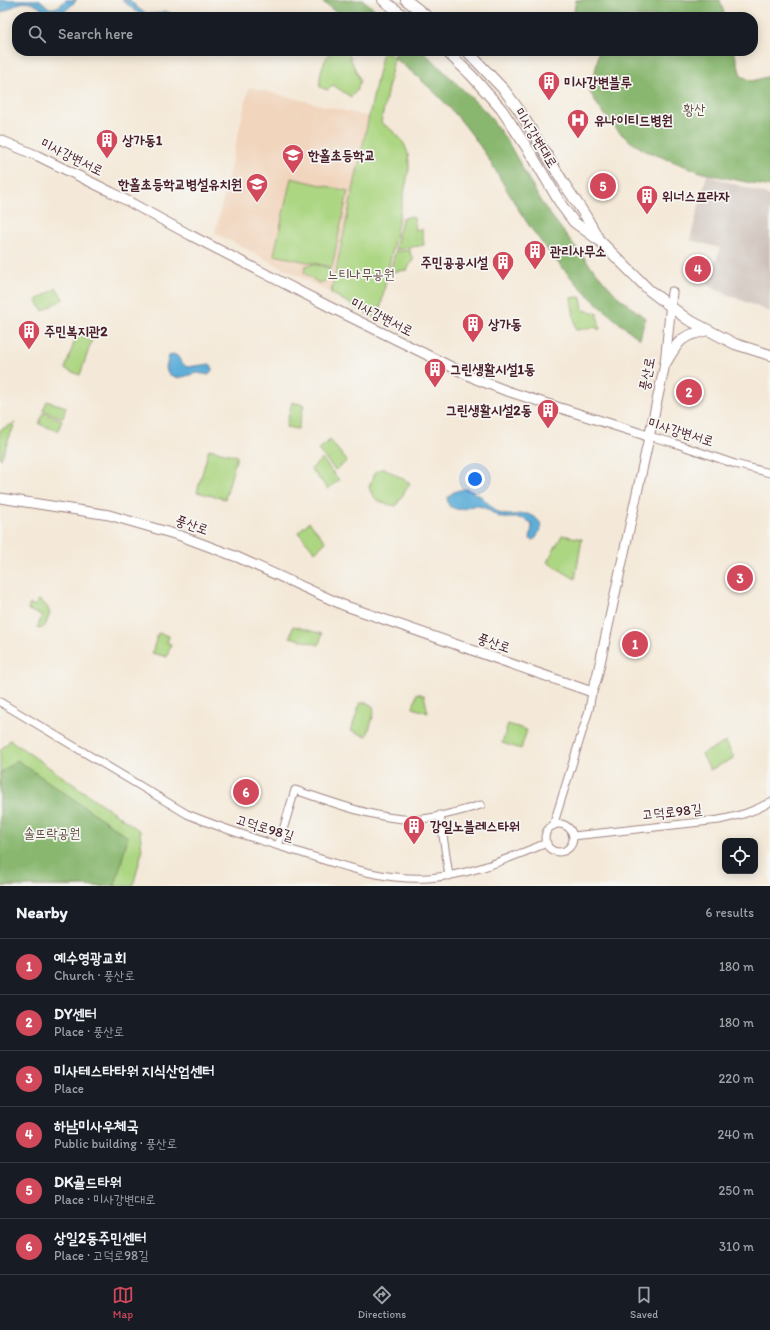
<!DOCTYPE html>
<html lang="en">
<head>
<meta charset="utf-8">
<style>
	:root { --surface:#171b24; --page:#242831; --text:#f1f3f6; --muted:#9ea1a6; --line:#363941; --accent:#d1495b }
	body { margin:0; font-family:Itim,"Poor Story",sans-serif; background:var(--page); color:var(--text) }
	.controls { position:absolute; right:12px; bottom:12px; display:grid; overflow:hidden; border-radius:8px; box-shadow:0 2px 10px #0003 }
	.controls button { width:36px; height:36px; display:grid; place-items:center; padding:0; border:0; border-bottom:1px solid var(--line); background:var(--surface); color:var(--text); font:20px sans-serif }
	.you { position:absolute; left:475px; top:479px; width:14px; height:14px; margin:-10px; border:3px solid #fff; border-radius:50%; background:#1a73e8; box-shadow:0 0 0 6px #1a73e833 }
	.badge { display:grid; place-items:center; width:26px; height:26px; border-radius:50%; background:var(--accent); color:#fff; font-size:13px; font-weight:700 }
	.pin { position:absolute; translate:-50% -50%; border:2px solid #fff; box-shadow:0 1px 4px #0006 }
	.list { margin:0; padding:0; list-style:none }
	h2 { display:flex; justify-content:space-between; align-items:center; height:52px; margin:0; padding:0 16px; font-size:17px }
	h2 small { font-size:13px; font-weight:400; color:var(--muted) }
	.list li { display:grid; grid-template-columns:26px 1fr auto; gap:12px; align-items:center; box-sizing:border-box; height:56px; padding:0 16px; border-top:1px solid var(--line) }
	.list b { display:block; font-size:15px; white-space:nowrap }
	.list p { margin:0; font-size:13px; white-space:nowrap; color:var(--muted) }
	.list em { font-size:13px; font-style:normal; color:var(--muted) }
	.icon { flex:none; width:22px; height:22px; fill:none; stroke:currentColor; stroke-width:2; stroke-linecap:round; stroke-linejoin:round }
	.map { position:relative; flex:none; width:770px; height:886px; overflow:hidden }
	.search { position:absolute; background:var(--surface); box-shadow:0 2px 10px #0003; left:12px; right:12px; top:12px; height:44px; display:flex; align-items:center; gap:10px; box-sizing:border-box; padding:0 14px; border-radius:16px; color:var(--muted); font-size:15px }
	.sheet { height:388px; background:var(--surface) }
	nav { display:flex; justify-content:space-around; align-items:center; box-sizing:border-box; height:56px; border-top:1px solid var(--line); background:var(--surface); font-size:11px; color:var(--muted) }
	nav a { display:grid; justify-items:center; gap:2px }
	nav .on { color:var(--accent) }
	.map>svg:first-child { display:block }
	.built { fill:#f1d5bd }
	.industrial { fill:#cec1ba }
	.green { fill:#acd681; stroke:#7b7a56 }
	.forest { fill:#89b76f; stroke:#6a6b4d }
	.water { fill:#5daed8; stroke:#546682 }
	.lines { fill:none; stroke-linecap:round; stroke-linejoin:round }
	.minor-casing { stroke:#9f8482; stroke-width:9 }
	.tertiary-casing { stroke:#9f8482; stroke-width:11 }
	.secondary-casing { stroke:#9f8482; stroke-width:12 }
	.minor { stroke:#fff; stroke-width:7 }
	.tertiary { stroke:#fff; stroke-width:9 }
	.secondary { stroke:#fff; stroke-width:10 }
	.labels { text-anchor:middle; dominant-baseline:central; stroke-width:3.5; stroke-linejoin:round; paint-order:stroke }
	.poi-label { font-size:14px; font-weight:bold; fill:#4a1f2b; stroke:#f6f6f2; text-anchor:start }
	.park-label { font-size:14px; fill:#624d40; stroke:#f6f6f2 }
	.street-label { font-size:14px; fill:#4a1f2b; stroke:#f6f6f2 }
</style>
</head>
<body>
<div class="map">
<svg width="770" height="886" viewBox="0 0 770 886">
	<rect width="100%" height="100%" fill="#f6f6f2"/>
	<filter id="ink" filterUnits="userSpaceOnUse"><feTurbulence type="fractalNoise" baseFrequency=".025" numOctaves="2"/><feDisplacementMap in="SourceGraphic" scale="8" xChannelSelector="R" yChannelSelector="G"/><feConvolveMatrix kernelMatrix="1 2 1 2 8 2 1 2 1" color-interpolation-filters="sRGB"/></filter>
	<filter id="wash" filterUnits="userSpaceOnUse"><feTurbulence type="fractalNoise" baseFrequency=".012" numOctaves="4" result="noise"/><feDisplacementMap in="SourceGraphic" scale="16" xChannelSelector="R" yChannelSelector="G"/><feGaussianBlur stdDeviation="0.9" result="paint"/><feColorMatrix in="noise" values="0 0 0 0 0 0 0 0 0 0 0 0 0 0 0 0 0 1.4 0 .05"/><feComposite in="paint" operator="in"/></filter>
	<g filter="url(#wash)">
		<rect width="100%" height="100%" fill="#f4e9d8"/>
		<path class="built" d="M249 87 369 117 331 293 215 233Z"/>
		<path class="industrial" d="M707 175 770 196V312L717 290 708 285 720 248 690 240Z"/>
		<path class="green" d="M331 51H347L360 80 357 90 351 97 333 85 327 90 320 87C319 73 323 62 331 51Z
			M383 51H387L394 58 381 123C400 134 410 146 409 169L378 320 331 293Z
			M291 178 348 191 332 267 274 255Z
			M411 216 414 218 416 230 422 229 424 245 395 250 402 219Z
			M410 250 411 256 414 258 407 270 392 272 391 269 395 252Z
			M314 264 329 268 331 272C328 278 326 282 319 283L304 273 305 266Z
			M57 288 63 299 43 311 36 300Z
			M579 297 581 298 583 310 597 313 600 329H597L596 327 576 330 571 298Z
			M77 334 92 340 80 375 65 369Z
			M47 401 66 407 63 418 43 411Z
			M292 402 304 405 298 429 286 427Z
			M43 413 62 420 58 431 39 424Z
			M15 423 1 459 0 458V430Z
			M330 440 347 461 335 470 318 450Z
			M209 449 237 456 225 499 197 492Z
			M322 459 339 480 328 489 311 469Z
			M384 468 410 483 396 506C382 503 374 502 369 487L376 471Z
			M309 522 326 542 315 552 298 532Z
			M562 535 582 539 575 579 547 562Z
			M38 600C45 603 47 606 50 613L45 626 42 628H37L42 615 28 610 30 604 35 606Z
			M293 626 322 634 319 645 290 637Z
			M158 633 169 636 167 643 171 644 167 657 152 653Z
			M417 693 424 695 428 713 413 708Z
			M360 703H367L373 707 374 713 367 736 351 731Z
			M508 724 527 730 521 749 502 743Z
			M10 740 140 831 142 852 133 886H0V751Z
			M726 742 734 758 710 770 702 754Z"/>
		<path class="forest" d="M320 0H363L385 17H342Z
			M576 0H720L725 17H573Z
			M396 51H423L487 113 508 142 541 202 563 231 590 265 616 295 645 318 640 339C597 308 561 270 530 227 513 203 500 176 484 152 460 115 429 84 394 58Z
			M598 51H734L741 76 752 81 770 76V187L703 173 646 151 631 142 619 132 600 109 588 89C594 76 598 65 598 51Z
			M17 760 128 837 115 886H0V773Z"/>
		<path class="water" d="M0 0H40L49 8C56 9 61 5 66 0H77L64 12 49 16C42 8 31 0 20 3 13 6 7 11 0 13Z
			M122 0H130C141 12 148 18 165 11L174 15V17H143Z
			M173 354 179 357 182 363 187 367 210 364 212 366V370L209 375 197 373 179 378 170 375 167 371 166 367 169 356Z
			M466 489C472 491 478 494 483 498 488 503 493 510 499 513 515 520 530 504 542 526L536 538 533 540 530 539 532 525C526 515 513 519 503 518 494 516 488 507 478 506 466 504 466 515 449 506L447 499C452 491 458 490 466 489Z"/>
	</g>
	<g filter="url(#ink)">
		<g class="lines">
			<g class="minor-casing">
				<path id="minor" d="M648 436 671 442 735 464 770 473
					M0 702 187 814C222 829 259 840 295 851 338 864 382 881 428 878 472 875 506 859 547 843
					M440 815 449 876
					M545 838a14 14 0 1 1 28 0a14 14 0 1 1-28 0Z
					M553 826 589 710 592 692
					M573 836 719 820C738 816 754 812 770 802
					M278 846 295 790C332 802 382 822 421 819 441 817 461 811 481 805"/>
			</g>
			<g class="tertiary-casing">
				<path id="tertiary" d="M0 140 38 156 111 192 190 235 330 307 476 379 507 391 648 436
					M0 498 109 515 181 536 237 557 343 605 592 692 597 677 665 364 672 292"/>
			</g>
			<g class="secondary-casing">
				<path id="secondary" d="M383 0 405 17
					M406 0 428 17
					M446 51 472 76 502 110 533 157 562 206 574 222 600 241 649 290 687 319 735 344 770 355
					M467 51 505 91 519 110 563 182 585 215 598 238
					M665 364C679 340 680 336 708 330"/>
			</g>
			<use href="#minor" class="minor"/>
			<use href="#tertiary" class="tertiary"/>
			<use href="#secondary" class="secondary"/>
		</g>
	</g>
	<defs>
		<g id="building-pin" transform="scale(1.15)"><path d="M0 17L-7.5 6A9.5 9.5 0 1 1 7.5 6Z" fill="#d1495b" stroke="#f6f6f2"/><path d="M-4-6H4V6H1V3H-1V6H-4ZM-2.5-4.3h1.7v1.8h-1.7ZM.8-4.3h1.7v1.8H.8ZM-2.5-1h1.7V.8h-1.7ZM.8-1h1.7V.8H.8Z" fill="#fff"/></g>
		<g id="hospital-pin" transform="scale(1.15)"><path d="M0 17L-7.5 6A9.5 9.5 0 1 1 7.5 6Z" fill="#d1495b" stroke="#f6f6f2"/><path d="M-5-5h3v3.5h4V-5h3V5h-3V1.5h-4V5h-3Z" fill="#fff"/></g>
		<g id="school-pin" transform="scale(1.15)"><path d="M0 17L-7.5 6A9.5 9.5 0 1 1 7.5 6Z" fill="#d1495b" stroke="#f6f6f2"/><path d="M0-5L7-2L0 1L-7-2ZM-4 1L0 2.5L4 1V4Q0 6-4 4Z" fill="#fff"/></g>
	</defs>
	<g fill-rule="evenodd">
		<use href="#building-pin" x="549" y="82"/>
		<use href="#hospital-pin" x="578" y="120"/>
		<use href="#building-pin" x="107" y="140"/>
		<use href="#school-pin" x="293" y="155"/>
		<use href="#school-pin" x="257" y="184"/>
		<use href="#building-pin" x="647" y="196"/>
		<use href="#building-pin" x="535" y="251"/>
		<use href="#building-pin" x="503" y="262"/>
		<use href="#building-pin" x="473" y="324"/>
		<use href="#building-pin" x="29" y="331"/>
		<use href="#building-pin" x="435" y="369"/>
		<use href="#building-pin" x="548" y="410"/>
		<use href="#building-pin" x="414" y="826"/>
	</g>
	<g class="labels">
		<g class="poi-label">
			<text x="564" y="82">미사강변블루</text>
			<text x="594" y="120">유나이티드병원</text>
			<text x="122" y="140">상가동1</text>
			<text x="308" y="155">한홀초등학교</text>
			<text x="242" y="184" text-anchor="end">한홀초등학교병설유치원</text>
			<text x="662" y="196">위너스프라자</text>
			<text x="550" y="251">관리사무소</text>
			<text x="488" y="262" text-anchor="end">주민공공시설</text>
			<text x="488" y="324">상가동</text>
			<text x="44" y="331">주민복지관2</text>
			<text x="450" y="369">그린생활시설1동</text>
			<text x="532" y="410" text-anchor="end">그린생활시설2동</text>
			<text x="430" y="826">강일노블레스타워</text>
		</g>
		<g class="park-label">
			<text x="694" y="109">황산</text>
			<text x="361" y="274">느티나무공원</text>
			<text x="52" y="833">솔뜨락공원</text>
		</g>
		<g class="street-label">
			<text transform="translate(536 138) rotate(58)">미사강변대로</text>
			<text transform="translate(72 157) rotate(26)">미사강변서로</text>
			<text transform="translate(382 317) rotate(27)">미사강변서로</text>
			<text transform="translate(647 374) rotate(-79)">풍산로</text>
			<text transform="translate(681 432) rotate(17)">미사강변서로</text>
			<text transform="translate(192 525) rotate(19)">풍산로</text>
			<text transform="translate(494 643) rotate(19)">풍산로</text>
			<text transform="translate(672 812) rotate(-6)">고덕로98길</text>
			<text transform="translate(265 828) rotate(17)">고덕로98길</text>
		</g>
	</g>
</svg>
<div class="controls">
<button><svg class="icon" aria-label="locate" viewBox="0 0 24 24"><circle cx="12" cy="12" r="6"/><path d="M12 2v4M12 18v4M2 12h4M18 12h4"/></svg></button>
</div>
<div class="you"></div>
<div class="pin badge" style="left:635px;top:644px">1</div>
<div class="pin badge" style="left:689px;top:392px">2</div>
<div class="pin badge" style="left:740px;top:578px">3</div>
<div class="pin badge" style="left:698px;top:269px">4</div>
<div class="pin badge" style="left:603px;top:186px">5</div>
<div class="pin badge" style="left:246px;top:792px">6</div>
<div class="search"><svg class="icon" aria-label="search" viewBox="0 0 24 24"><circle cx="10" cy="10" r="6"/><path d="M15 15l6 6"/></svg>Search here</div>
</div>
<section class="sheet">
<h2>Nearby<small>6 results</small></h2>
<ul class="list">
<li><span class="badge">1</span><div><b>예수영광교회</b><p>Church · 풍산로</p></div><em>180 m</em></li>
<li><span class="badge">2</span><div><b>DY센터</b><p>Place · 풍산로</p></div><em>180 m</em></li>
<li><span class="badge">3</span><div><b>미사테스타타워 지식산업센터</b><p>Place</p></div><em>220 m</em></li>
<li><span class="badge">4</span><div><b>하남미사우체국</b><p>Public building · 풍산로</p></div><em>240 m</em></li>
<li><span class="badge">5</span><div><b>DK골드타워</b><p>Place · 미사강변대로</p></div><em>250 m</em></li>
<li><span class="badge">6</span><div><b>상일2동주민센터</b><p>Place · 고덕로98길</p></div><em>310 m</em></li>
</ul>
</section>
<nav>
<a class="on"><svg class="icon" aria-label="map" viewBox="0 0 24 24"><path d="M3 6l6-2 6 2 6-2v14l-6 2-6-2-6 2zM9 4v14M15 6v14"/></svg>Map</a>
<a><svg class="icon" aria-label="directions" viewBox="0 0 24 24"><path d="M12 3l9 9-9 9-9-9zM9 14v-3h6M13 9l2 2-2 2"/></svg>Directions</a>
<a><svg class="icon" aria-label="saved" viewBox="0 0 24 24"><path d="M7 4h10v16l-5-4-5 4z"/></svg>Saved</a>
</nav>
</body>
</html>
